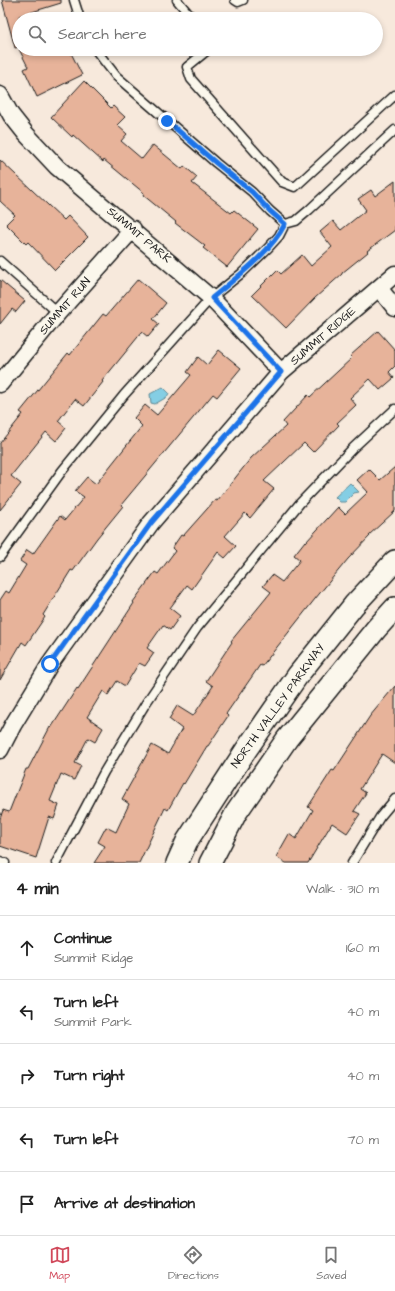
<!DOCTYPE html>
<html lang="en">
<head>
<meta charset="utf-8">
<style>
	:root { --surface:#fff; --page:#f2f2f2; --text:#222; --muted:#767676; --line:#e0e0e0; --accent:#d1495b }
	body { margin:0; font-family:"Architects Daughter",sans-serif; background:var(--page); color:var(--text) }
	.stop { position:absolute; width:12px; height:12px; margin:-9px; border:3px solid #1a73e8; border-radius:50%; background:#fff }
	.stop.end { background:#1a73e8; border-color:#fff; box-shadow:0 1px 4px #0008 }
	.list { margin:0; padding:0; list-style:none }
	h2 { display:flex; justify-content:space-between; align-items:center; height:52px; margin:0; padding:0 16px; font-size:17px }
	h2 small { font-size:13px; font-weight:400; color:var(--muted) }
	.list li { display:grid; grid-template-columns:26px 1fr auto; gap:12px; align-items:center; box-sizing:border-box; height:64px; padding:0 16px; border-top:1px solid var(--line) }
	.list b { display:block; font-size:15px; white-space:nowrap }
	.list p { margin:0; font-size:13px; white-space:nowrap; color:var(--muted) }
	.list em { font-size:13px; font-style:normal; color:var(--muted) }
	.icon { flex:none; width:22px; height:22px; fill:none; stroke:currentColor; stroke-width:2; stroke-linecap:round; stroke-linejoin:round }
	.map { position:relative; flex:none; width:395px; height:863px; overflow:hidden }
	.search { position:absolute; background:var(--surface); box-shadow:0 2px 6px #0003; left:12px; right:12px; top:12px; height:44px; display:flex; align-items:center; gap:10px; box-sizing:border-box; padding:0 14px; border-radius:22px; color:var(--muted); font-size:15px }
	.sheet { height:372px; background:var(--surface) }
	nav { display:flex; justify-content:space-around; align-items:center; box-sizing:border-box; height:56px; border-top:1px solid var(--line); background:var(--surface); font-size:11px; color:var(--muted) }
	nav a { display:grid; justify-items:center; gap:2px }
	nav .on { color:var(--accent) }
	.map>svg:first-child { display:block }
	.water { fill:#84cee4; stroke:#5a8794 }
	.building { fill:#e7b39a; stroke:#1c1c1c }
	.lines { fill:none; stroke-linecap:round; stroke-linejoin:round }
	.service-casing { stroke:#1c1c1c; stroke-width:11 }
	.minor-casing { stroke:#1c1c1c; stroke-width:19 }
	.tertiary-casing { stroke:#1c1c1c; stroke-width:24 }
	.service { stroke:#fbf7ec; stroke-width:8 }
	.minor { stroke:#fbf7ec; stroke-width:16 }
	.tertiary { stroke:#fbf7ec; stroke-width:21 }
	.route { stroke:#1a73e8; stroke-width:5 }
	.labels { text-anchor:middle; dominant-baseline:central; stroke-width:3; stroke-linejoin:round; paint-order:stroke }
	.street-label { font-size:12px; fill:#1c1c1c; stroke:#fbf7ec }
</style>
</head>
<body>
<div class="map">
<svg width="395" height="863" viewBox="0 0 395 863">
	<rect width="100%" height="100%" fill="#f7e9dc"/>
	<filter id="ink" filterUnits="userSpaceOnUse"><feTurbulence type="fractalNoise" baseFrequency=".025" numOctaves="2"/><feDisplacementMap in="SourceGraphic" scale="8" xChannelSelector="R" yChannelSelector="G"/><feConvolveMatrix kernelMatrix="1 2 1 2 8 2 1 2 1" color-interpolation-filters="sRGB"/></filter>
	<g filter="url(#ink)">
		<path class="water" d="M163 387 169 393 167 397 155 404 151 403 150 394Z
			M350 483 359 492 354 493 345 502H340L335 497Z"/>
		<path class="building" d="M2 0H61V3L19 16V47L15 48Z
			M19 49H69L82 75 37 97 24 69 28 67Z
			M84 81 111 108 113 106 125 117 117 125 127 134 121 141 142 159 153 145 182 169 184 166 197 177 192 183 231 213 234 210 258 229 227 267 203 248 205 246 175 223 176 222 143 195 144 193 104 160 103 162 73 135 72 137 51 117Z
			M0 160 64 220 68 216 88 237 55 270 28 242 26 244 6 224 15 215 0 201Z
			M395 181V230L367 251 368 252 342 273V274L315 298 286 328 252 295 277 270 281 274 302 255 311 266 332 247 320 232 333 221 341 230 366 210 358 199 371 190 375 196Z
			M138 279 166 303 153 319 159 324 148 337 142 332 102 381 103 382 84 406 75 399 58 421 66 428 56 441 46 432 11 476 21 484 0 510V443L23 414 20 412 68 353 70 355 103 314 106 316Z
			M0 280 25 301 16 312 12 309 0 324Z
			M378 331 395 350V366L389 372 394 378 380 390 370 379 350 398 356 405 337 423 339 425 313 452 304 443 264 481 274 489 250 518 245 513 225 536 236 546 225 558 218 552 192 589 187 585 170 608 180 616 170 630 163 625 147 648 154 653 145 666 139 663 125 686 117 681 108 695 103 691 87 717 103 728 95 742 88 738 75 763 81 766 74 780 61 774 50 801 59 805 54 819 49 817 36 858 0 846V819L3 810 9 812 26 769H28L50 727 51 728 77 688 78 689 134 603 133 602 155 572 158 574 175 551 172 548 181 535 183 536 215 500 217 501 251 458 286 426 283 422 308 395 310 397 352 358 350 356Z
			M219 350 241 368 217 397 213 394 121 505 123 506 97 538 73 571 71 570 43 615 45 617 26 645 22 642 0 680V600L6 591 9 593 26 565 20 561 27 550 33 554 60 516 65 520 84 497 75 491 87 477 96 484 142 426 134 418 145 405 157 415 191 375 187 372 198 357 207 365Z
			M395 467V511L369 535 370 536 348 559 315 599 262 666 260 665 226 714 228 716 208 746H207L184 784 183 783 168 810 165 808 139 863H94L105 846 98 842 106 827 116 832 129 804 122 799 152 745 168 754 182 729 169 719 177 706 193 716 213 686 206 681 232 642 231 641 271 592 263 586 272 575 282 582 300 560 294 555 305 541 306 542 338 507 345 514 368 492 357 480 369 469 380 480Z
			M395 686V763L382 754 360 789 366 793 354 811 360 814 347 833 332 823 308 863H286L276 857 289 834 296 839 313 810 308 807 332 770 334 771 370 716Z"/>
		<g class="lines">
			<g class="service-casing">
				<path id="service" d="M74 0 80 19
					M177 0 193 19
					M235 0 238 2 243 0
					M95 49 116 76 216 163 252 192 270 211 285 224 296 221 309 210 395 130
					M209 49 187 67 191 79 282 182 295 187 395 95
					M0 261 58 313
					M0 557 62 471 124 395 211 298 242 273 268 248 279 236 285 224
					M0 861 5 863
					M56 863 104 772 146 703 197 628 300 503 353 448 395 409
					M352 863 380 817 395 799"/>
			</g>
			<g class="minor-casing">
				<path id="minor" d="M0 95 11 115 26 134 57 167 211 298 281 372
					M379 288 395 308
					M0 384 58 313 133 229
					M0 750 13 725 50 664 151 523 281 372 395 274"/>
			</g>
			<g class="tertiary-casing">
				<path id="tertiary" d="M177 863 187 841 246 750 298 675 354 605 395 561
					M210 863 236 813 287 739 376 629 395 608"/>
			</g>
			<use href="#service" class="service"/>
			<use href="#minor" class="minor"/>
			<use href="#tertiary" class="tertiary"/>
		</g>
	</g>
	<g class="lines" filter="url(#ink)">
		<path class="route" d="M50 664 151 523 281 372 212 298C237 277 270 253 285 224L270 211 252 192 216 163 167 121"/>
	</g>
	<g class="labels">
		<g class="street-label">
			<text transform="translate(139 235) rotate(40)">SUMMIT PARK</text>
			<text transform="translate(65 306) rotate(-49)">SUMMIT RUN</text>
			<text transform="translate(323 336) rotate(-41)">SUMMIT RIDGE</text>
			<text transform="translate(278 706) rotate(-54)">NORTH VALLEY PARKWAY</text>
		</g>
	</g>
</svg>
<div class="stop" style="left:50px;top:664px"></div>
<div class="stop end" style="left:167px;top:121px"></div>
<div class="search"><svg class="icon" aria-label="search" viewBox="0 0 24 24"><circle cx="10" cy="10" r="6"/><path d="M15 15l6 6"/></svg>Search here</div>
</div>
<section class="sheet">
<h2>4 min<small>Walk · 310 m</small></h2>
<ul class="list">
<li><svg class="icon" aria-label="ahead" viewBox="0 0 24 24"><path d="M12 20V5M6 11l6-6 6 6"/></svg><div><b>Continue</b><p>Summit Ridge</p></div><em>160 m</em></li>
<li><svg class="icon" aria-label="left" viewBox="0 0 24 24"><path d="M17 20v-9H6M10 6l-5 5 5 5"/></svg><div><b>Turn left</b><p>Summit Park</p></div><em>40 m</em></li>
<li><svg class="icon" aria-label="right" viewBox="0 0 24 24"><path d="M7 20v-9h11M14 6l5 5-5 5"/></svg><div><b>Turn right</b></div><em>40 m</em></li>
<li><svg class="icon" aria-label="left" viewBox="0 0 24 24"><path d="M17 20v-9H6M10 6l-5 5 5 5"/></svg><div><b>Turn left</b></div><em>70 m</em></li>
<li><svg class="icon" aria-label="arrive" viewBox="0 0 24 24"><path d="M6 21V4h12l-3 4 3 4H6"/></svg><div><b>Arrive at destination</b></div></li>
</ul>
</section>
<nav>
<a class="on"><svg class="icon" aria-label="map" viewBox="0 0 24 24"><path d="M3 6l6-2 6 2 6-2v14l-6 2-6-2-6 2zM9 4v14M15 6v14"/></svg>Map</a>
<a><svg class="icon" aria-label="directions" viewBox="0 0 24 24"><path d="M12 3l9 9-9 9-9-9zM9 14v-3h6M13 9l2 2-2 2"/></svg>Directions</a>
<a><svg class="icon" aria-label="saved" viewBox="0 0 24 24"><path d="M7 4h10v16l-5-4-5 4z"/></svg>Saved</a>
</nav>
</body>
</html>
